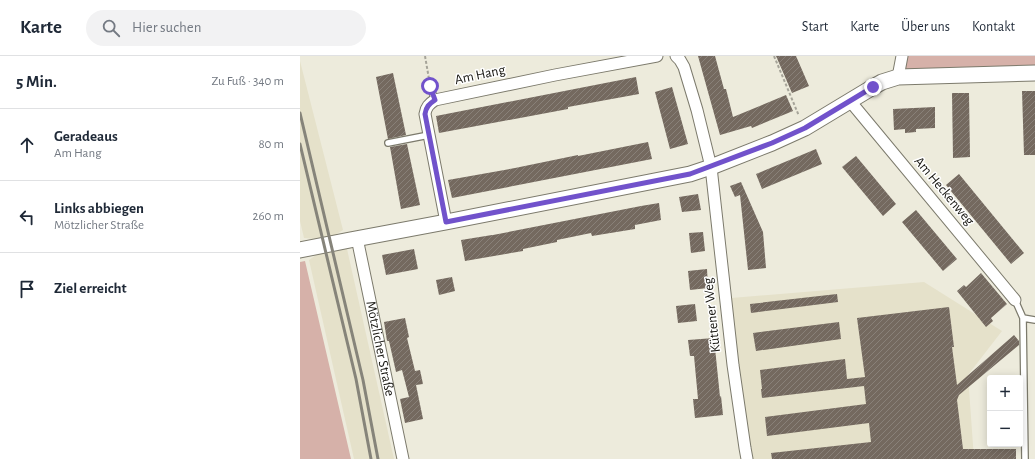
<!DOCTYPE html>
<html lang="de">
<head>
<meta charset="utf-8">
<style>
	:root { --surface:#fff; --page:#f2f2f3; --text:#1f2937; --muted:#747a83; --line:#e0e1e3 }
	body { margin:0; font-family:"Alegreya Sans",sans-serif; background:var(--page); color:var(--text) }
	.controls { position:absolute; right:12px; bottom:12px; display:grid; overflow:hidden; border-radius:4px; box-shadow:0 2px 10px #0003 }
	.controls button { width:36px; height:36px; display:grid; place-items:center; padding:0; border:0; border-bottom:1px solid var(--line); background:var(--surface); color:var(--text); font:20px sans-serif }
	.stop { position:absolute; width:12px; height:12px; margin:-9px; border:3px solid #7152cb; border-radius:50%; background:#fff }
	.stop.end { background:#7152cb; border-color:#fff; box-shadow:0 1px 4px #0008 }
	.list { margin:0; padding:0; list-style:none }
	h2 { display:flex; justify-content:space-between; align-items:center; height:52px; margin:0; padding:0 16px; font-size:17px }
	h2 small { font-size:13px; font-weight:400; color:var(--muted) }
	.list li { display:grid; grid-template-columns:26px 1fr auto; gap:12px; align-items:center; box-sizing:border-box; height:72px; padding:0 16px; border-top:1px solid var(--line) }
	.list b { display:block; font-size:15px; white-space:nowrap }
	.list p { margin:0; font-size:13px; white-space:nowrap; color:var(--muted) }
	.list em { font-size:13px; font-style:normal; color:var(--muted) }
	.icon { flex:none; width:22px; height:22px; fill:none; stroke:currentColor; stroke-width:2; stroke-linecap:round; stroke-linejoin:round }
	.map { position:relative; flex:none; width:735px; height:403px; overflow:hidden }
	header { display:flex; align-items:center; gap:24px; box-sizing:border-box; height:56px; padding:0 20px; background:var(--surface); border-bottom:1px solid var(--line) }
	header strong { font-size:19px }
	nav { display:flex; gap:22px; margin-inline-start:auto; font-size:14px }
	.search { width:280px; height:36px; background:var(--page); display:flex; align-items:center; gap:10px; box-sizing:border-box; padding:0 14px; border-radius:22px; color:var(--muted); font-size:15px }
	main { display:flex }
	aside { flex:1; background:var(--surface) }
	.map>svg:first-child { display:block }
	.built { fill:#e5e1ca }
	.garden { fill:#d6b1a9 }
	.building { fill:url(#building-hatch) }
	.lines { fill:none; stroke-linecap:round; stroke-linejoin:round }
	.lane-casing { stroke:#7c7a6c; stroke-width:8 }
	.street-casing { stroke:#7c7a6c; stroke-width:13 }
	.secondary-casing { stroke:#7c7a6c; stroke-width:17 }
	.path { stroke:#a6a499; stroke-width:2; stroke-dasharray:3 2; stroke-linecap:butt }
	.lane { stroke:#fff; stroke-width:5.5 }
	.street { stroke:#fff; stroke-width:11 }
	.secondary { stroke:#fff; stroke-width:15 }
	.rail { stroke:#86847a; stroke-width:3 }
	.route { stroke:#7152cb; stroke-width:5 }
	.labels { text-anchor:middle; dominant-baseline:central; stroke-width:3; stroke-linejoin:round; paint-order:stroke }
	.street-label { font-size:14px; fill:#15140f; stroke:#fff }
</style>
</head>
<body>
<header>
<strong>Karte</strong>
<div class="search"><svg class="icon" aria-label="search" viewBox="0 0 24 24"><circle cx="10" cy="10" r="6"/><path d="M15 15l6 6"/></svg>Hier suchen</div>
<nav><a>Start</a><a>Karte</a><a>Über uns</a><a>Kontakt</a></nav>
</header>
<main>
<aside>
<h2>5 Min.<small>Zu Fuß · 340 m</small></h2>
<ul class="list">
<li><svg class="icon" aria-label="ahead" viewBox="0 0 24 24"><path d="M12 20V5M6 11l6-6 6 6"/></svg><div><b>Geradeaus</b><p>Am Hang</p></div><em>80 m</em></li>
<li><svg class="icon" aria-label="left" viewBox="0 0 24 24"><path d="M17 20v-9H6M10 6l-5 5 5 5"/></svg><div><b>Links abbiegen</b><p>Mötzlicher Straße</p></div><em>260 m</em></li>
<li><svg class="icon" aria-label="arrive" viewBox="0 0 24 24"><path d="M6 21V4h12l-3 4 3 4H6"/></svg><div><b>Ziel erreicht</b></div></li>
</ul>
</aside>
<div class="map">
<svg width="735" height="403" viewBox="0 0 735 403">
	<defs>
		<pattern id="building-hatch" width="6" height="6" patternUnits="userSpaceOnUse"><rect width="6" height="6" fill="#74695f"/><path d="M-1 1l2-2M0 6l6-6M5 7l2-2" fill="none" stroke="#898179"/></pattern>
	</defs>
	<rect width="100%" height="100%" fill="#edebdc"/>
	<path class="built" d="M0 5 43 174 35 179 38 192 47 193 94 403H54L9 204 20 196 17 183 4 182 0 165Z
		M624 226 702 275 668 319 674 403H442L431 242Z"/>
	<path class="garden" d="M606 0H735V13L603 16Z
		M5 205 51 403H0V206Z"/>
	<path class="building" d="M398 0H415L424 33H426L433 61 486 39 493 55 452 72 451 70 420 79Z
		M476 0H496L509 30 492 37Z
		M93 17 106 79 88 83 76 21Z
		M336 21 339 38 268 51V53L139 77 136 60Z
		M372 31 388 88 370 93 355 36Z
		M722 35H735V99H724Z
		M652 37H669L670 101 653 102Z
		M635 51V72L616 73V76L605 77V73L594 74 593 53Z
		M348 86 352 103 152 142 148 124 215 112 278 99V100Z
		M107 88 120 149 101 153 90 91Z
		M516 93 522 108 462 133 456 118Z
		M556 100 596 148 583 160 542 111Z
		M659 118 724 197 711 208 646 129Z
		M441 126 463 176 466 212 448 214 440 139 435 141 430 130Z
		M398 138 401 154 382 156 379 141Z
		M359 147 361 164 335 169V173L292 180 291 177 257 184V186L223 193V195L165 205 161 184 192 179H193L341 150Z
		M616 154 657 203 643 215 602 166Z
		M403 176 405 195 391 197 389 177Z
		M114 193 118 213 86 219 82 199Z
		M407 213 408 232 390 234 388 215Z
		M681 217 707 248 691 262 693 265 686 271 657 235 664 229 666 231Z
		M152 221 155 235 139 239 136 224Z
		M537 238 538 246 451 257 450 248Z
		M395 248 397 265 378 267 376 250Z
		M649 251 654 291H652L657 329 714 279 719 285V289L659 339 657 344 663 393H716V403H472L471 397 571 386 569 367 467 380 465 361 566 348 564 330 462 342 461 333H462L460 314 545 303 547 323 565 321 557 262Z
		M105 262 109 281 107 282 115 315 120 314 123 328 116 329 123 363 105 367 100 343 109 341 102 314 96 316 89 285H87L84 266Z
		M539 266 541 283 456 295 453 277Z
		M414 282 420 341 421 340 423 359 395 362 393 343H398L394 300H390L388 284Z"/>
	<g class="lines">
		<g class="lane-casing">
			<path id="lane" d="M130 30 135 44
				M88 87 129 79
				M715 244 723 262 725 403
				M723 262 735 264"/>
		</g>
		<g class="street-casing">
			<g id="street">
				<path d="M376 0 380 4 384 11 397 54 411 111 433 309 445 392 447 403"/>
				<path d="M598 21 602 0"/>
				<path d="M550 45 715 244"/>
				<path d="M146 166 125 58C126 51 129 48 135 44L255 19 357 0"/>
				<path id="s1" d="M57 182 103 403"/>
			</g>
		</g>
		<g class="secondary-casing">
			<path id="secondary" d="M0 194 50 184 146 166 390 118 411 111 472 87 505 72 573 31 582 26 598 21 735 17"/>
		</g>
		<path class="path" d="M125 0 129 23
			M474 0 499 60"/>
		<use href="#lane" class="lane"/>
		<use href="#street" class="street"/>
		<use href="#secondary" class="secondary"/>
		<path class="rail" d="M0 57 63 324 78 403
			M0 88 56 323 71 403"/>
	</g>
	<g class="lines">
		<path class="route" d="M130 30 135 44C129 48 126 51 125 58L146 166 390 118 472 87 505 72 573 31"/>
	</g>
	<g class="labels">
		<g class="street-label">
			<text transform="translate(180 19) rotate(-12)">Am Hang</text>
			<text transform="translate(644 135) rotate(50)">Am Heckenweg</text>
			<text transform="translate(412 259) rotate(-96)">Küttener Weg</text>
			<text stroke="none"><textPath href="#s1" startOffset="113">Mötzlicher Straße</textPath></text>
		</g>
	</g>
</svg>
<div class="controls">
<button>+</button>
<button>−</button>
</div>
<div class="stop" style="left:130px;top:30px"></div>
<div class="stop end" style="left:573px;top:31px"></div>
</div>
</main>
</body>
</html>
